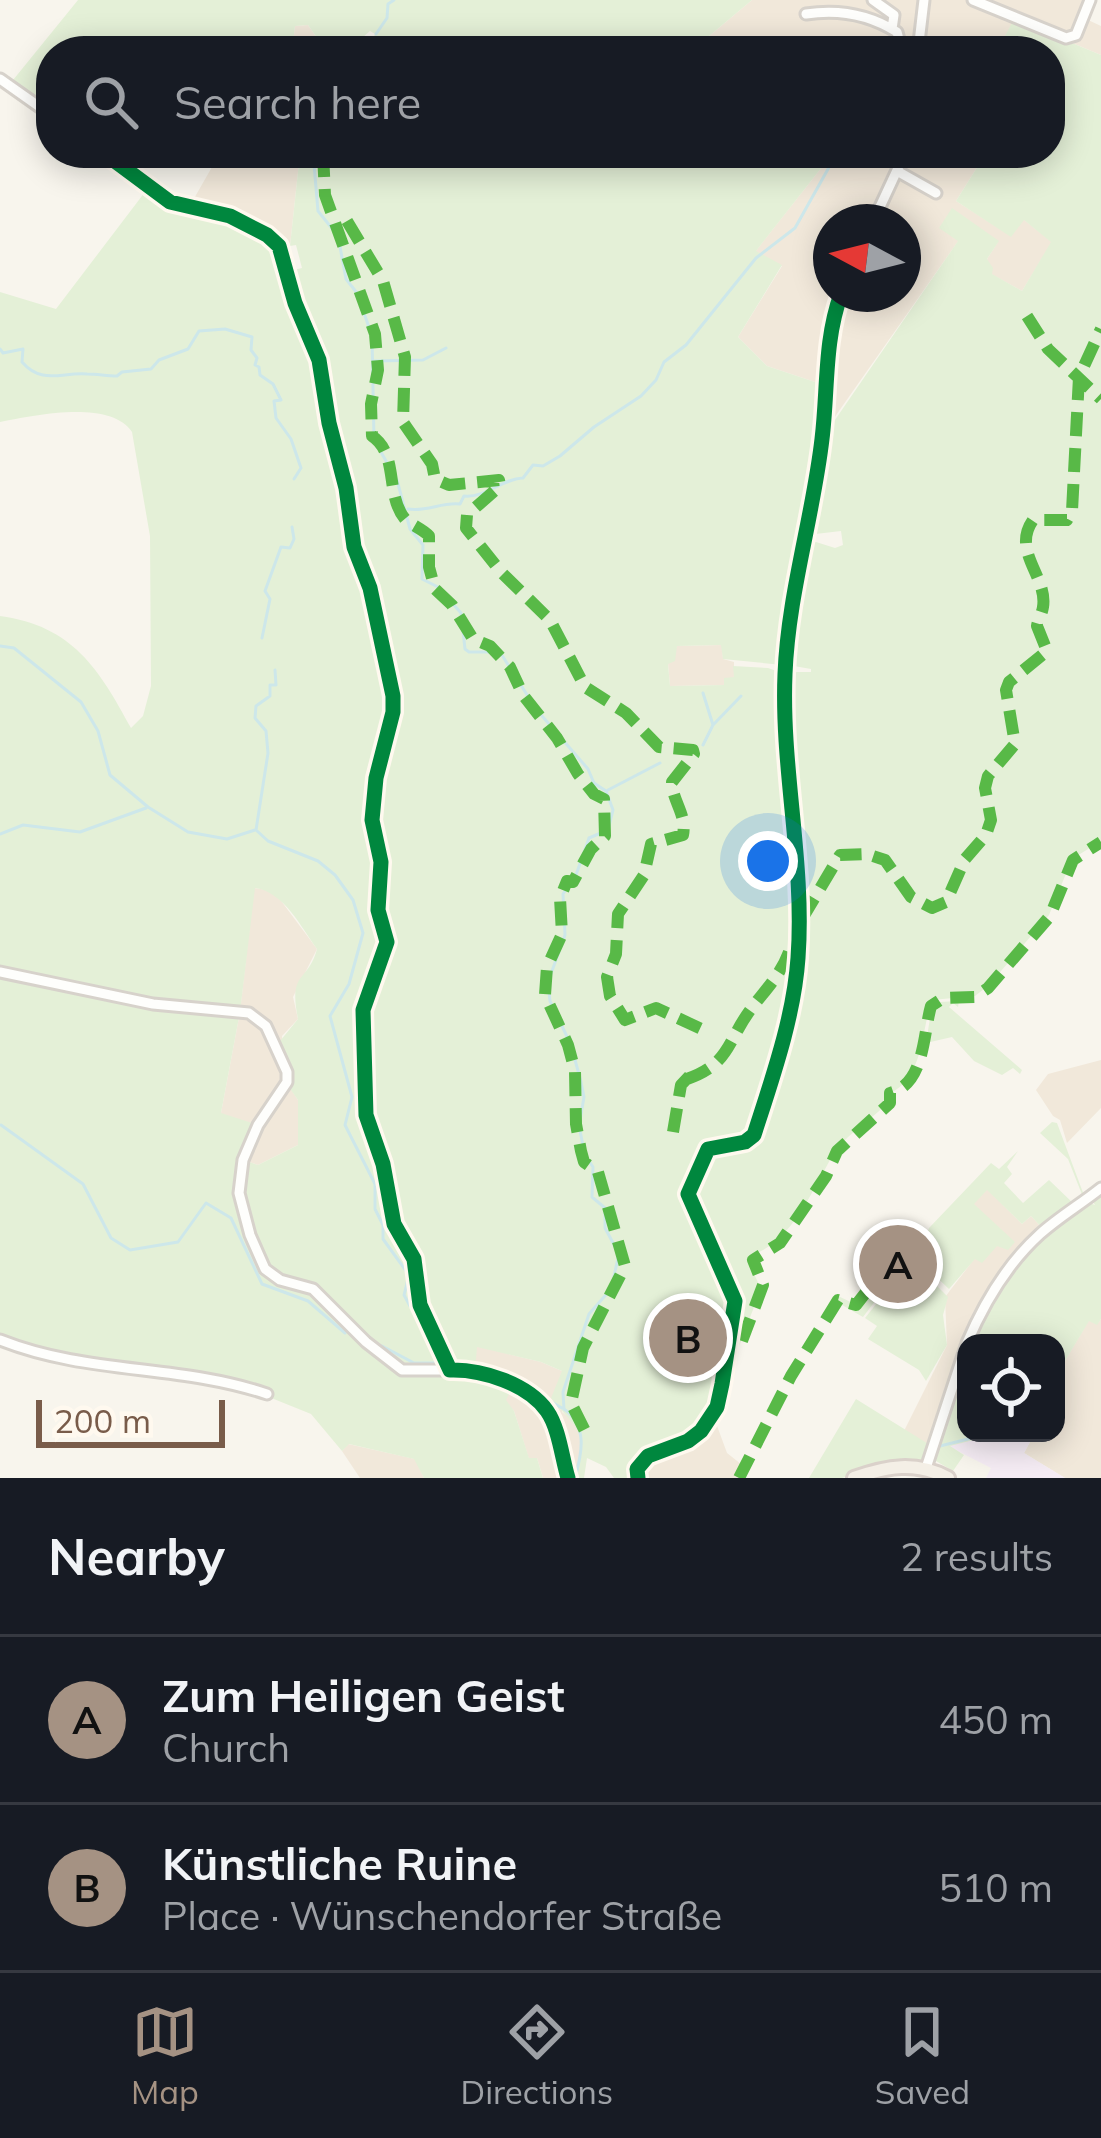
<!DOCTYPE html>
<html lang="en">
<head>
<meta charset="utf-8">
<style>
	:root { --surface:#171b24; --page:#242831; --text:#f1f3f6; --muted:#9ea1a6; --line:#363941; --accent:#a59283 }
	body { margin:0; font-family:Mulish,sans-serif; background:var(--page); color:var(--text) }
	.controls { position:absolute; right:36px; bottom:36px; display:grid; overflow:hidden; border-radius:24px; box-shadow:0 6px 30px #0003 }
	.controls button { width:108px; height:108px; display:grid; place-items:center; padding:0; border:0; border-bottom:3px solid var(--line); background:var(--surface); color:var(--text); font:60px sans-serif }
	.compass { position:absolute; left:813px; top:204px; width:108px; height:108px; border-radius:50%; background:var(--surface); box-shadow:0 6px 30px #0003; rotate:277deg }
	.scale { position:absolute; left:36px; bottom:30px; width:189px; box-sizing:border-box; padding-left:12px; border:6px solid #795c4a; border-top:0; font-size:33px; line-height:42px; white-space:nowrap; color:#795c4a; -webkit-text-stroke:9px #fff9ef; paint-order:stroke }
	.you { position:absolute; left:768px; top:861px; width:42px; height:42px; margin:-30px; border:9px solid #fff; border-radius:50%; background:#1a73e8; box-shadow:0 0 0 18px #1a73e833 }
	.badge { display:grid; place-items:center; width:78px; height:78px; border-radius:50%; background:var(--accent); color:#111; font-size:39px; font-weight:700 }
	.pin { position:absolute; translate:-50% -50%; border:6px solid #fff; box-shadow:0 3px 12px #0006 }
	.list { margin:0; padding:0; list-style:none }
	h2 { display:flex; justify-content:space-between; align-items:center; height:156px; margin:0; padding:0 48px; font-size:51px }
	h2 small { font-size:39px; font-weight:400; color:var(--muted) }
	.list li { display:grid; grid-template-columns:78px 1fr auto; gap:36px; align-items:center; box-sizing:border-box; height:168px; padding:0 48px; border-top:3px solid var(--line) }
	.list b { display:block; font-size:45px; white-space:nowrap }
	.list p { margin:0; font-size:39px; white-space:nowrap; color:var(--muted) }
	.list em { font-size:39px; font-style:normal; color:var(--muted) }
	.icon { flex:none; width:66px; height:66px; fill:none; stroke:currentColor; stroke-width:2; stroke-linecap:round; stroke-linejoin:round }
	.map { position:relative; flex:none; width:1101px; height:1478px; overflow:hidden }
	.search { position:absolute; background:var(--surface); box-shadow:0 6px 30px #0003; left:36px; right:36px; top:36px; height:132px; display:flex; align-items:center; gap:30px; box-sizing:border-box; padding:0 42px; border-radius:48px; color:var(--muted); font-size:45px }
	.sheet { height:492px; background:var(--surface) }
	nav { display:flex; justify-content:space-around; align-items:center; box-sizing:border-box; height:168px; border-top:3px solid var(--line); background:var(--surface); font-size:33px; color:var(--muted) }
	nav a { display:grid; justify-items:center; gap:6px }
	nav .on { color:var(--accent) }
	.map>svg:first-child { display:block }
	.residential { fill:#f1e8da; fill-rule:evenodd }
	.education { fill:#f5ecf4 }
	.green { fill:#e4f0d7; fill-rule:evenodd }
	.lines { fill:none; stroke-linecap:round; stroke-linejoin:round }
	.stream { stroke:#cde7ea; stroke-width:3 }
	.minor-casing { stroke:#d7d2cb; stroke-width:15 }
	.major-casing { stroke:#dad1ca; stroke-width:18 }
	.minor { stroke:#fefefc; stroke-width:9 }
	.major { stroke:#f4efe6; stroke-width:12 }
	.quiet { stroke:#58b947; stroke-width:12; stroke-dasharray:24 12; stroke-linecap:butt }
	.cycleway-casing { stroke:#fff9ef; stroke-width:22 }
	.cycleway { stroke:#00873e; stroke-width:15 }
</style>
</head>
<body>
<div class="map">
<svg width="1101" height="1478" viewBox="0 0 1101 1478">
	<rect width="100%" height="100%" fill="#f8f5ed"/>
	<path class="residential" d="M752 0H1093L1086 19 1101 26V55L1015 19 997 51H718L702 42Z
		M308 25 326 51H292L295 26Z
		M220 153H300L290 246 278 251 188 209Z
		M833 153H986L956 201 1011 236 1023 219 1052 242 1022 291 991 274 987 259 998 242 959 240 820 438 821 384 767 366 738 337 782 266 755 252ZM831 222H903V294H831Z
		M722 645 723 659 734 662V677L725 685 670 686 668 663 677 646Z
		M254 888 268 890 279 898 317 949 293 997 298 1019 282 1036 286 1091 291 1089 298 1100V1145L258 1165 243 1160 221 1113 240 1012Z
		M1101 1060V1108L1067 1143 1060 1120 1053 1116 1036 1090 1048 1074Z
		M987 1189 1022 1224 1031 1216 1043 1229 1012 1263 957 1358 930 1445 904 1433 905 1429 947 1345 945 1297 975 1258 974 1203Z
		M1101 1319V1478H1065L1024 1453 1035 1433H1056V1376L1089 1320 1097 1324Z
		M476 1346 541 1362 562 1371V1412L577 1423 585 1446 575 1478H543L537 1458 529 1459 514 1411 475 1372Z
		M711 1423H716L727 1453 746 1468 741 1478H642V1469L653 1457Z
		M348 1444 415 1459 424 1478H360L342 1451Z"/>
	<path class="education" d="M1001 1433H1035L1024 1453 1065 1478H986L991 1468 948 1446Z"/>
	<path class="green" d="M78 0H752L702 42 718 51H368L375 34 370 31 347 51H326L308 25 295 26 292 51H51V115L9 85Z
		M1014 19 1101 55V841L1072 859 1049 915 989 985 975 996 932 1000C921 1030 924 1078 890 1093L889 1102C872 1119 845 1135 833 1155 811 1192 793 1241 750 1256L749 1263 761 1289 727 1377 737 1311 692 1202V1190L710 1151 755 1138 801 959 788 672H811V669L788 665 806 545 816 542 835 548 843 545 841 531 807 535 826 433 958 241 939 228 952 208 999 241 987 259 993 268 992 274 1022 291 1051 242 1024 220 1011 237 956 201 986 153H1050V51H997Z
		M300 153H833L756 251 782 265 738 337 767 366 821 384 822 422 783 665 723 659 721 645 677 646 675 661 668 664 670 686 724 685V678L734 677 733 666 768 668 782 673 797 901 792 988 753 1129 740 1140 708 1146 696 1163 686 1197 733 1303 714 1407 693 1434 655 1450 634 1478H614L606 1467 587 1458 584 1478H575C589 1431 579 1432 551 1398L562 1371 541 1362 477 1347 475 1372 512 1388 506 1400 514 1411 529 1458H537L543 1478H424L414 1459 349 1444 342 1451 311 1414 234 1383 74 1364 0 1340V616C73 626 99 669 131 728L143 716 151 686 150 536 132 432C111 399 34 415 0 422V292L56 309 148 188C193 222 263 206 285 272L302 268 296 245 290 246ZM255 888C284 892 301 927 317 949 308 983 288 970 298 1019L276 1046 287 1082 284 1091 291 1090 298 1100V1145L258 1165 243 1160 258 1125 221 1113 240 1012Z
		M959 1001 958 1007 953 1003 949 1007 1022 1070 1020 1074 1013 1068 1002 1075 974 1061 952 1037 926 1043 931 1012 939 1002Z
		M1052 1122 1057 1123 1085 1198 1043 1229 1031 1216 1022 1224 987 1190 974 1204 1015 1242 1008 1250 997 1246 982 1263 975 1259 949 1289 922 1263 909 1265V1259L901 1252 895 1257 891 1253 887 1257 892 1261 887 1268 895 1275 904 1271 894 1277 876 1265 894 1243 913 1257 922 1249 929 1228 991 1163 999 1169 1018 1151 1007 1167 1012 1174 1004 1183 1023 1203 1049 1180 1074 1204 1083 1197 1068 1159 1040 1133Z
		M1101 1192V1319L1097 1325 1089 1321 1056 1376V1343H971C997 1282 1034 1240 1087 1202L1095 1205 1092 1200Z
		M916 1265 948 1297 943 1315 947 1345 926 1381 919 1370 868 1339 877 1326 865 1318 897 1278Z
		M884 1275 892 1279 863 1317 835 1301 838 1296 855 1304 877 1277Z
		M959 1372 966 1378V1433H1001L950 1446 964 1455 953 1471 931 1458Z
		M856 1399 930 1445 924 1461 888 1463 842 1478H809Z"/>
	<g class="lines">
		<path class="stream" d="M376 34 387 18 388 4 394 0
			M313 153 318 211 338 236 346 279 357 293 372 336 374 440 397 480 410 529 423 545 422 579 438 587 461 613 465 649 469 652H500L536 709 588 769 594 783 606 791 613 810 608 830 589 838 576 875 563 894 565 935 548 982 550 1001 571 1045 581 1082 584 1097 579 1126 585 1155 593 1167 592 1197 605 1208V1228L619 1254 611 1289 589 1314 563 1392 564 1409C588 1426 582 1453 575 1478
			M0 349 3 353 23 349 22 362C42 385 61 372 87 374 97 374 107 376 117 376L122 372 151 369 159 360 188 349 199 331 225 329 252 337 251 350 257 358 255 365 259 367 260 375 273 384 281 400 274 401 276 418 291 439 301 468 294 479
			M374 361 423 360 446 348
			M408 509C427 512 441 502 460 504L464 496C486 498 501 479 523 478L533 465 543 466 560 456 594 427 641 396 656 380 664 362 686 345 756 258 795 228 837 153
			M262 638 270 599 265 591 281 547 290 548 294 539 292 527
			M0 646 14 648 81 702 98 731 110 775 148 807 188 832 227 839 255 830
			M275 670 276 685H270V696L256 706 255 718 266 731 268 753 256 830 268 841 318 861 335 875 353 900 363 933 349 984 330 1016 352 1097 345 1125 375 1184V1209L383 1225V1239L409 1275 404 1295 410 1306
			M703 693 713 725
			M703 745 713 725 741 696
			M608 790 660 763
			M0 834 23 825 80 832 146 808
			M1 1125 83 1184 111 1238 130 1250 178 1242 206 1203 231 1218 262 1284 308 1301 345 1333
			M418 1315 437 1356 446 1364C492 1360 524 1387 562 1408
			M382 1346 414 1363H442
			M940 1446 992 1433"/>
		<g class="minor-casing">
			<path id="minor" d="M873 0 894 15 892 29
				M973 0 1066 38 1076 35 1090 0
				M806 14C838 9 870 15 897 32L902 51
				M918 51 924 0
				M0 79 51 115
				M104 153C126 170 147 192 172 203 209 219 255 212 281 251
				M897 171 936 193
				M873 222 905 153
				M903 233H907
				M0 972 153 1004 249 1013 266 1026 287 1072V1082L258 1125 243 1160 239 1193 250 1235 265 1269 280 1280 313 1289 366 1342 402 1370H471L509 1382 546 1410 568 1478
				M0 1340C88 1375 178 1364 267 1394
				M967 1343C984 1303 1008 1263 1040 1234 1059 1217 1081 1204 1101 1188
				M926 1468 966 1346
				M638 1478 637 1469 648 1456 688 1441 701 1431 717 1407 722 1384 735 1301 688 1194 708 1149 745 1142 754 1135C772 1079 794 1017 798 958 805 863 781 769 785 674 788 595 813 517 822 439 828 390 824 341 841 294"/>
		</g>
		<g class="major-casing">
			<path id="major" d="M854 1478C887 1466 916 1461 948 1478"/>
		</g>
		<use href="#minor" class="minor"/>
		<use href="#major" class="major"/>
		<path class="quiet" d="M323 153 325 195 375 334 378 370 371 404 372 436C399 454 385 495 405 519 411 525 423 529 429 536V567L435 589 452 605 473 639 490 646 510 667 523 695 557 738 578 774 594 794 604 799 605 836 591 849 573 882 567 881 560 898 562 934 547 967 545 995 568 1045 575 1071 576 1124 581 1151 584 1162 598 1172 625 1266 583 1348 571 1403 588 1437
			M347 221 383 281 405 357 403 422 432 464 435 479 449 485 499 480 500 486 467 515 466 528 501 572 550 620 585 687 626 713 659 747 693 750 694 754 672 782C672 801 687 814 683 835L651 844 644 875 618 914 616 954 607 977 610 996 625 1020 656 1008 708 1032
			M1027 316 1048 349 1101 399
			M802 919 840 855 867 854 885 860 911 897 932 908 946 902 965 859 986 835 991 820 985 788 988 776 1015 744 1006 690 1009 682 1047 651 1037 626C1038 620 1042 614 1043 607 1048 577 1011 551 1033 520H1067L1072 511 1079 377 1101 329
			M687 1079C730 1064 727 1041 751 1009 765 990 780 976 789 952
			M673 1132 681 1085 696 1069
			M742 1341 763 1285 753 1260 780 1243 826 1176 837 1151 890 1103V1093C925 1084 923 1034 931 1006L943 998 975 997 988 988 1050 916 1073 860 1101 842
			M739 1478 791 1376 838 1300 856 1305 877 1278"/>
		<g class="cycleway-casing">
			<path id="cycleway" d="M104 153 170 202 230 216 267 235 279 246 295 303 319 360 329 423 346 488 354 547 370 588 393 696V712L376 778 372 820 381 862 378 910 387 942 363 1010 366 1115 383 1164 394 1224 414 1259 420 1305 450 1370C482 1369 528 1384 547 1411 559 1428 562 1458 568 1478
				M638 1478 637 1469 648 1456 688 1441 701 1431 717 1407 722 1384 735 1301 688 1194 708 1149 745 1142 754 1135C772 1079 794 1017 798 958 805 863 781 769 785 674 788 595 813 517 822 439 828 390 824 341 841 294"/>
		</g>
		<use href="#cycleway" class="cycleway"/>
	</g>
</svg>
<div class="controls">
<button><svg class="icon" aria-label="locate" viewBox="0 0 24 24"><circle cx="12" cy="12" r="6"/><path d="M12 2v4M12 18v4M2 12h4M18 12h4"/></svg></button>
</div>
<svg class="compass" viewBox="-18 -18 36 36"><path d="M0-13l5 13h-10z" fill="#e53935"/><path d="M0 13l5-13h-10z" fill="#9ea1a6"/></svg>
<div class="scale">200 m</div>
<div class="you"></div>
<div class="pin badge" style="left:898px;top:1264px">A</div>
<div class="pin badge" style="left:688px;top:1338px">B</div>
<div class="search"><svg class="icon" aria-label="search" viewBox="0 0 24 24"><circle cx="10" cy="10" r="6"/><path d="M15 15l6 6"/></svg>Search here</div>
</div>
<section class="sheet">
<h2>Nearby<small>2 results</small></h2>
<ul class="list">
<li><span class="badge">A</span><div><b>Zum Heiligen Geist</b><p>Church</p></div><em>450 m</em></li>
<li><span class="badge">B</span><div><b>Künstliche Ruine</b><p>Place · Wünschendorfer Straße</p></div><em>510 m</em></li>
</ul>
</section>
<nav>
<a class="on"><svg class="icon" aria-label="map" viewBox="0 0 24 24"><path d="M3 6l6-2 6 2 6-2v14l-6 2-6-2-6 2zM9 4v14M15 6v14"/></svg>Map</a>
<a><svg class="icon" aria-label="directions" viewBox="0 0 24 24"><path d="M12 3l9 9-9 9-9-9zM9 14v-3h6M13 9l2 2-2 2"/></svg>Directions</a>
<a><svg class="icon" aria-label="saved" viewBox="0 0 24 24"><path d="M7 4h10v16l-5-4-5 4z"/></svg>Saved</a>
</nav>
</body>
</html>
